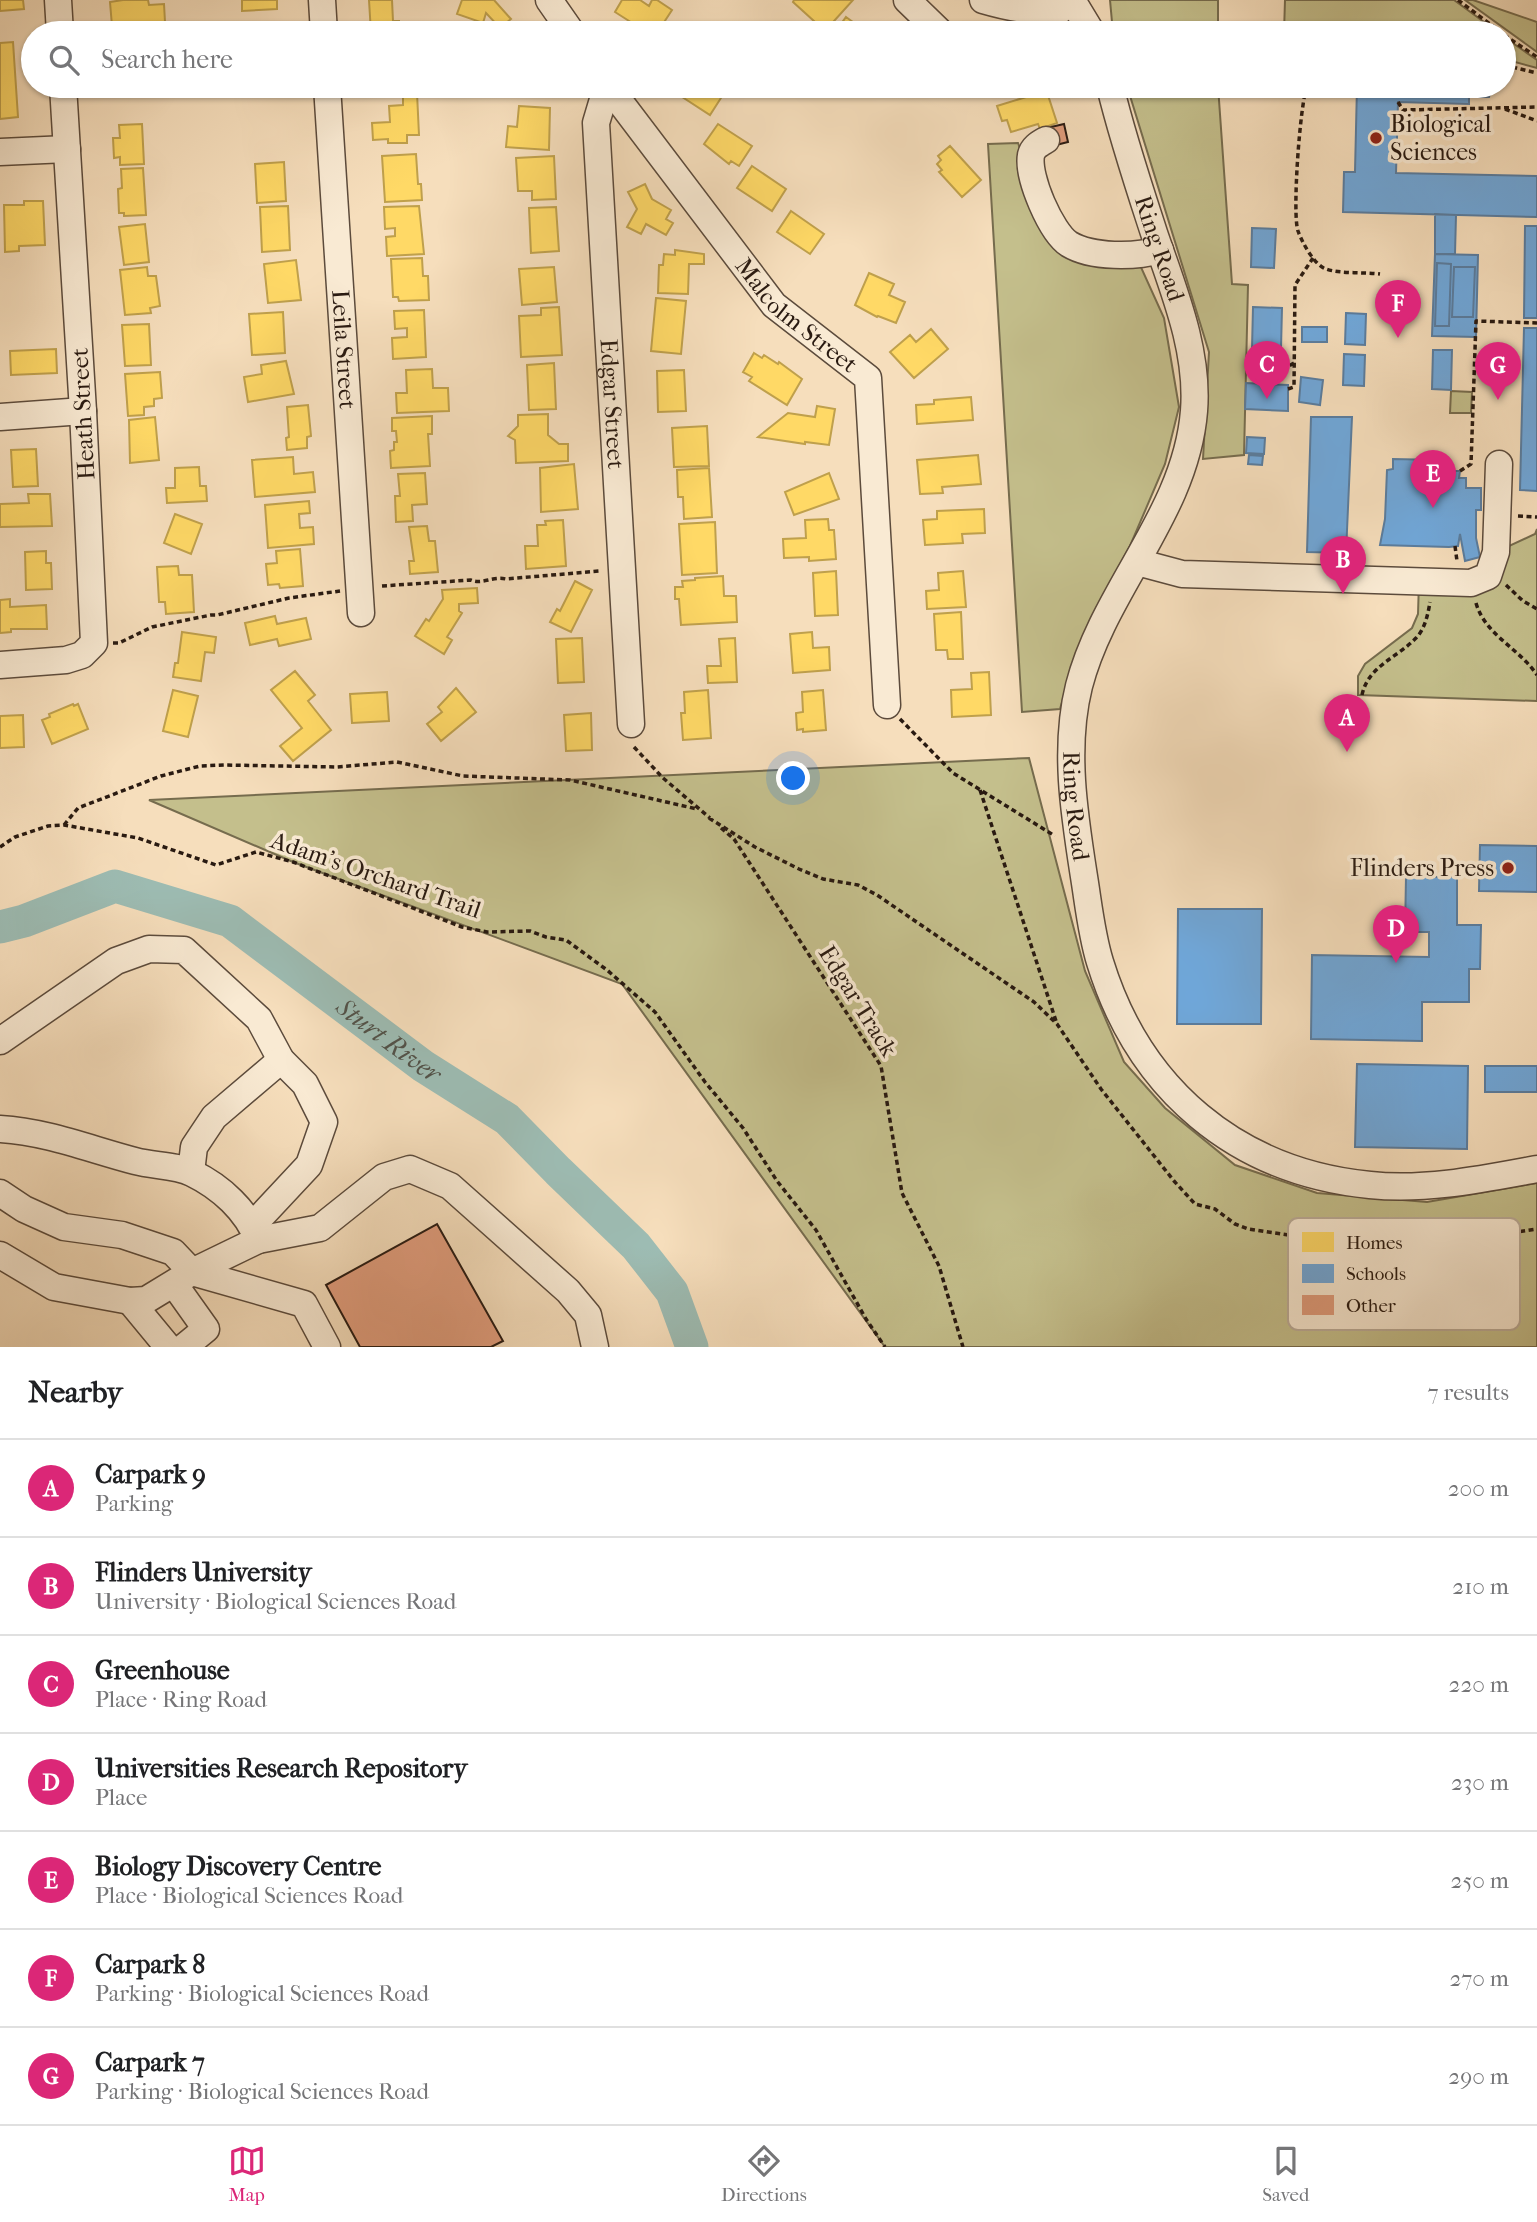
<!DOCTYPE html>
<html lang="en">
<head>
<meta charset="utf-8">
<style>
	:root { --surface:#fff; --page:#f2f2f2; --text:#202124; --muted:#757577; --line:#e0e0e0; --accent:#db2777 }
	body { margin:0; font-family:"IM FELL French Canon",serif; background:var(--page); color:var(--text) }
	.you { position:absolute; left:794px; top:779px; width:24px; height:24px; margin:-18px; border:5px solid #fff; border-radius:50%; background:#1a73e8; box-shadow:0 0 0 10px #1a73e833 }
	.badge { display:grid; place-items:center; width:46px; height:46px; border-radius:50%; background:var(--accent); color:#fff; font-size:23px; font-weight:700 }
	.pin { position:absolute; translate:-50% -58px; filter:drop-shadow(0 2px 4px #0008) }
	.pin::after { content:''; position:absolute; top:37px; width:24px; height:21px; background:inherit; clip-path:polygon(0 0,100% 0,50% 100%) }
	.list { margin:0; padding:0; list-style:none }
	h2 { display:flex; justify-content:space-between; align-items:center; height:91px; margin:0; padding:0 28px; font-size:30px }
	h2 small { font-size:23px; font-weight:400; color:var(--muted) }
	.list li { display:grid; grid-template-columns:46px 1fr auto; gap:21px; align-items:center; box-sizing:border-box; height:98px; padding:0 28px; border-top:2px solid var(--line) }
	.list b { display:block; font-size:26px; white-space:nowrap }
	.list p { margin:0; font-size:23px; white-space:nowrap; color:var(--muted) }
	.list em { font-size:23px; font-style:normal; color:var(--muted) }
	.icon { flex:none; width:38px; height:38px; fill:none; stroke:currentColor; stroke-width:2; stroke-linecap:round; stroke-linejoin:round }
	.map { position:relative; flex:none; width:1537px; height:1347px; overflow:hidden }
	.search { position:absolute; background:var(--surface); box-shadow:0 2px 5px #0004; left:21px; right:21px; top:21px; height:77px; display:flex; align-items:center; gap:18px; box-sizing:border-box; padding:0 24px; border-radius:38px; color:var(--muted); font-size:26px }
	.sheet { height:777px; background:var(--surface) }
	nav { display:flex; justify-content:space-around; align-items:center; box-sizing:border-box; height:98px; border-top:2px solid var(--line); background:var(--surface); font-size:19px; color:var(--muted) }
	nav a { display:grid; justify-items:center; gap:4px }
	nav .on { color:var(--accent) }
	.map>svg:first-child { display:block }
	.green { fill:#c4bf8c; stroke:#766c4e; stroke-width:2 }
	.homes { fill:#ffd966; stroke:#bfa04c; stroke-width:2 }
	.schools { fill:#6fa8dc; stroke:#5a7d9f; stroke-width:2 }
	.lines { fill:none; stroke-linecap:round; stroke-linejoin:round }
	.river { stroke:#9dbcb3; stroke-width:33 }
	.building { fill:#e09c7c; stroke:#291a11; stroke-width:2 }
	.minor-casing { stroke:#5c4b3c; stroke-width:29 }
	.path { stroke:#291a11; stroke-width:3.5; stroke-dasharray:5 3.5; stroke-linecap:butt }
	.minor { stroke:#f9ead3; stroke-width:26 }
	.poi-dot { fill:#8f2418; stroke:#f9ead3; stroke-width:2.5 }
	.labels { text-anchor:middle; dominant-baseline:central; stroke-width:7; stroke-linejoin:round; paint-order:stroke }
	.poi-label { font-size:24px; fill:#291a11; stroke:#f9ead3; text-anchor:start }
	.street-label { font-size:24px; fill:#291a11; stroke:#f9ead3 }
	.water-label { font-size:26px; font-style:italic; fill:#52534a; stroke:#f9ead3 }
	.key { fill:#f9ead3; stroke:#bbac99; stroke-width:2 }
	.key-label { font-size:19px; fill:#291a11 }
</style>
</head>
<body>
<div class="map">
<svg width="1537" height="1347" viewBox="0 0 1537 1347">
	<rect width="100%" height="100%" fill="#f6debc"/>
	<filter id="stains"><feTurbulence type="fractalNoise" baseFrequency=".00286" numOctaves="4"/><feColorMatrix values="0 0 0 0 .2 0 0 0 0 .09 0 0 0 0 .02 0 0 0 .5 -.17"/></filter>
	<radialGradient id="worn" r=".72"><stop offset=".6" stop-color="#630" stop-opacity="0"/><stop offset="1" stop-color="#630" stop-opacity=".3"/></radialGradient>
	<path class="green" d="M1110 0H1218V33H1113Z
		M1285 0H1454L1499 33H1284Z
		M1465 0H1473L1537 22V52Z
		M1504 37 1537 60V68L1504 59Z
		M1127 86H1218L1232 284 1248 285 1244 455 1203 459 1209 352Z
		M1018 143 1051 238 1140 265 1164 318 1179 407 1165 464 1130 546 1091 619 1073 664 1060 709 1022 712 988 144Z
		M1451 391 1472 392 1471 413H1450Z
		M1537 529V701L1358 695V676L1365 664 1412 628 1418 614 1419 581 1471 583 1496 552 1535 534Z
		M1029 758 1085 971 1124 1062 1165 1108 1235 1165 1317 1193 1427 1202 1537 1183V1347H885L622 984 293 862 149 800Z"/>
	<path class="homes" d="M0 0H23L24 9 0 11Z
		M123 0H148L149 5 164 4 165 22 112 26 110 2Z
		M242 0H277V9L242 11Z
		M369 0H392L393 21H399V33H371Z
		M462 0H494L511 19 500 28 486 13 483 23 457 14Z
		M622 0H640L649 6 652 0H657L672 10 657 33H648L615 12Z
		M794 0H853L825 31 793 2Z
		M846 17 868 33H839L836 31Z
		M255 23 256 33H232L231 25Z
		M143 29 144 33H150H124V30Z
		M13 42 18 117 0 119V43Z
		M367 86H397V91H367Z
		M497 86H524L521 95Z
		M680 86H726L728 87 710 115 676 93Z
		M1023 86H1045L1057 123 1040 129 1038 124 1011 132 1007 120 1002 121 997 106 1026 97Z
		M417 93 419 135H407V143H388V139L373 140 372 123 390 122 389 106 403 105V94Z
		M519 106 550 108 549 150 506 147 508 126 517 127Z
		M142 124 144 164 120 165V157L114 158 113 138H120L119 125Z
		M718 124 752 146 739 166 731 161 729 164 704 144Z
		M950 146 981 180 962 197 939 172 942 170 937 164 941 160 938 156Z
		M416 154 418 184H421L422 200 385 202 382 156Z
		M554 156 556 199 532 200V191H518L516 158Z
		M284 162 286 201 257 203 255 164Z
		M752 166 786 189 772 211 737 188Z
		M143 168 146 215 124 216V213H119L118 189 122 188 121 169Z
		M645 184 652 199 671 210 666 219 673 223 666 235 646 224 641 234 627 227 637 209 628 192Z
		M24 201H43L45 245 19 246V251L5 252 4 205H24Z
		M288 206 290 250 262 252 260 207Z
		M419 206 424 254 387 256 386 237 395 236V228L385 229 384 207Z
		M556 207 559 251 531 253 529 208Z
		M791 211 824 234 810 254 777 232Z
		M145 224 149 262 124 265 119 227Z
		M675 250 704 254V264H689L688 294 658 293 659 265H663L664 254 675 255Z
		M422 258 423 276H428L429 300 399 301 398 297H393L391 259Z
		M296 260 301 300 268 303 264 264Z
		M147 267 148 276H156L160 306 150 308 151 313 125 315 120 270Z
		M554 267 557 302 522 305 519 269Z
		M869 273 894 284 889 295 905 302 896 323 878 316 877 317 855 305Z
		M656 298 686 301 681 354 651 351Z
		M559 307 562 355 521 357 519 316 541 315V308Z
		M424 310 426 357 393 359 392 338 407 337V328L395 329 394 311Z
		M283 312 285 353 252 355 249 314Z
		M149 324 151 365 125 366 122 325Z
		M931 329 948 349 914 378 890 352 910 335 916 342Z
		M56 349 57 373 11 375 10 351Z
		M754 353 762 358 764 355 778 364 779 362 802 379 787 405 749 381 752 377 743 372Z
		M286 361 294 394 248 402 244 377 262 374 261 365Z
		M554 363 556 409 529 410 527 365Z
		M432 369 433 388H448L449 411 397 413 396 393H407L406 370Z
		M684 370 686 411 658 412 657 371Z
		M160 372 162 398 154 399V406L144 407V415L128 416 125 374Z
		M971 397 973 420 917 424 916 405 934 404V400Z
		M308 405 311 436 307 437V448L287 450 286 438 289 437 287 407Z
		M817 406 835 409 829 445 805 442V444L758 437 788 413 815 417Z
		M548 414V435L559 444H568V461L516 463 515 440 508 436 518 426V415Z
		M432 416V434H428L430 466 391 468 390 451 394 450V442H397L396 431H392V418Z
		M155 417 159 460 130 463 129 420Z
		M707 426 709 466 674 467 672 428Z
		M36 449 38 486 13 487 11 450Z
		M978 455 981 484 942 487 943 493 920 494 917 460Z
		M293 457 294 474 313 472 315 492 255 497 252 460Z
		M574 464 578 509 541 512 540 468Z
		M199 467 200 486H206L207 501 167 503 166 488H175V468Z
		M709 468 712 517 684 519 683 497H678L677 470Z
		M425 473 427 504 412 505 413 521 396 522 395 496H400L398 474Z
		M829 473 839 499 794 515 785 492Z
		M28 494H50L52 526 0 527V504L29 503Z
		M309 501 310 513 299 514 300 528 313 527 314 544 268 548 265 505Z
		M984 509 985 533 962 534 963 543 925 545 923 520 937 519V511Z
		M175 514 202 524 191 554 164 543Z
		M828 519 829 530H834L836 559 809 561V557L784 558 783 539 806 538 805 520Z
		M563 520 566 566 526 569 525 546H538L537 525H546L545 521Z
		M715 522 717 573 682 575 679 524Z
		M427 526 429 541H435L438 572 410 574 409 561H414L409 527Z
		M300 549 303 586 280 588 279 584 268 585 266 564 277 563 276 551Z
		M46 551V563H51L52 589 26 590 25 552Z
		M178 566 179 575H192L194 612 166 614 165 602H159L157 567Z
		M836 571 838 615 815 616 813 573Z
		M963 571 966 607 927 609 926 591 939 590 938 573Z
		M723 576 724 596H736L737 622 681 625 679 599H675V587H683L682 581 695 580V578Z
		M575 581 592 590 571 632 550 622 557 609 560 611Z
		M477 588 478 603 459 604V611L462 613 447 637 452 640 444 654 415 636 426 619 429 621 443 599 442 590Z
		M10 599V607L46 605 47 629H11V632L0 633V600Z
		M961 612 963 659H948L947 650H936L934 614Z
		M275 616 277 624 306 618 311 639 279 646 277 639 250 645 245 623Z
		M182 632 216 637 214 653 205 652 201 681 173 677 175 663H178Z
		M812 632 813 648 829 647 830 670 793 673 790 634Z
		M582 638 584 682 558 683 556 639Z
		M735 638 737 682 708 683 707 666H721L719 639Z
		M295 671 315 695 308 701 331 730 293 761 280 746 302 728 271 690Z
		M989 672 991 715 952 717 951 690 972 689 971 673Z
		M456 688 476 712 441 741 427 724 442 712 438 707Z
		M173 690 198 696 188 737 163 731Z
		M708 690 711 738 683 740 681 713H685L684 692Z
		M823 690 826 730 803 732V729L797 730 796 713 803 712 802 692Z
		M387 692 389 721 352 723 350 694Z
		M73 704 74 706 78 704 88 729 52 744 42 720 50 717 49 714Z
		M591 713 592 750 566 751 564 715Z
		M23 715 24 747 0 748V716Z"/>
	<path class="schools" d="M1357 86H1492L1489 97H1477L1476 89 1469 90V104L1398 102 1396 173 1537 176V217L1343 212 1344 172H1355Z
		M1435 214 1456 215 1455 254H1435Z
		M1525 226H1537V318H1524Z
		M1252 228 1276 229 1274 268 1251 267Z
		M1435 254 1478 255 1476 337 1432 336Z
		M1437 263 1451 264 1449 326H1435Z
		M1454 267H1475L1473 317H1452Z
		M1253 307 1282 308 1281 349H1252Z
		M1346 313 1366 314 1365 345 1345 344Z
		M1302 327H1327V342H1302Z
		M1524 328H1537V491L1520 490Z
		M1433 350H1452L1451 390 1432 389Z
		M1344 354 1365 355 1364 386 1343 385Z
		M1301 377 1323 380 1320 405 1299 402Z
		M1246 383 1288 385V411L1245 409Z
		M1311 417H1352L1346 553 1307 552Z
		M1247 437 1265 438 1264 454 1246 453Z
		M1249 455 1263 456 1262 465 1248 464Z
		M1393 459 1437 460 1436 471H1460L1459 478H1466V488H1481V510H1476V538L1480 557 1465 561 1460 534 1458 546 1449 547 1380 545 1385 519 1387 470 1393 469Z
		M1480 845 1537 846V892L1479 891Z
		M1406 877H1457V925H1481L1480 969H1469V1002H1422V1041L1311 1039 1312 955 1429 957V932H1405Z
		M1178 909H1262L1261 1024H1177Z
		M1357 1064 1468 1066 1467 1149 1355 1147Z
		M1485 1066H1537V1092H1485Z"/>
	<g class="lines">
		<path class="river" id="s1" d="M0 927 24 921 115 886 230 921 423 1066 507 1119 558 1171 636 1246 672 1292 692 1347"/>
	</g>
	<path class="building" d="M1064 124 1068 142 1056 145 1051 127Z
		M437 1224 503 1341 491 1347H360L326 1285Z"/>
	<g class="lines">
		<g class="minor-casing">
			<g id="minor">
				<path d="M58 0 60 33"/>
				<path d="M322 0 324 33"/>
				<path d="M549 0 572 33"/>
				<path d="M907 0 941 33"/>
				<path d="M983 0C1007 7 1035 13 1060 10L1067 0"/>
				<path d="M1072 0 1092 33"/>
				<path id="s2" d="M327 86 361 613"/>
				<path id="s3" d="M607 86 596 123 631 724"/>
				<path id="s4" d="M608 86 774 305 868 378 887 705"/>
				<path id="s5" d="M1110 86C1122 136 1138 184 1154 233 1173 289 1199 350 1194 411 1186 513 1104 589 1079 686 1063 750 1075 819 1085 883 1089 909 1092 936 1100 962 1139 1089 1236 1172 1370 1185 1425 1191 1483 1179 1537 1169"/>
				<path d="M1046 140C1039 144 1033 147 1031 155 1027 177 1051 232 1069 244 1092 258 1136 257 1160 250"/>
				<path d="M0 152 67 149"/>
				<path d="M0 417 83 411"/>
				<path d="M1137 562 1182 574 1471 583 1488 576 1496 552 1499 464"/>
				<path d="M0 665 66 660 82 655 94 643 83 411 63 86"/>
				<path d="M0 1041 116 961 149 949 184 950 259 1019 281 1060 305 1084 324 1122 309 1165 252 1226"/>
				<path d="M0 1129C48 1132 89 1149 135 1161 153 1166 176 1165 192 1173 221 1187 247 1211 258 1240L192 1272 146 1300 130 1301 54 1287 0 1255"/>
				<path d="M191 1172 194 1147 214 1117 281 1060"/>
				<path d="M0 1193 24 1209 64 1227 122 1235 173 1252 192 1272 304 1304 327 1347"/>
				<path d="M258 1240 320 1228 384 1177 410 1169 450 1186 568 1291 588 1315 595 1347"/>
				<path d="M174 1284 206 1329 184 1347"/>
				<path d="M130 1301 168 1347"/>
			</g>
		</g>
		<path class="path" d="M1458 0 1502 33
			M1504 35 1537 57
			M1504 65 1537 73
			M1307 86C1300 104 1292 214 1298 231 1302 242 1314 265 1326 269 1340 274 1365 272 1380 274
			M1398 102 1403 110 1537 107
			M1505 109 1537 121
			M1276 349 1268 373 1271 376 1294 363
			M1288 389 1294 387 1295 285 1313 258
			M1460 471 1471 464 1476 321 1537 323
			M1518 516 1537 517
			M1455 546 1457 561
			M1506 585 1523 601 1537 609
			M382 586 471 580C482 585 492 576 506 579L599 571
			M1476 603C1485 635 1519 648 1537 675
			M113 643H119L152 627 211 615H217L289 598 340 591
			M1362 695C1368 666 1397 658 1416 638 1425 629 1428 614 1430 602
			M900 719 953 773 1055 836
			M634 747 663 778 710 818
			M980 790 1056 1021
			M709 818 755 847 799 869 823 879 858 885 877 895 1034 1002 1057 1024 1101 1089 1174 1181 1195 1204 1215 1209 1235 1224 1248 1229 1328 1241 1433 1244 1537 1229
			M64 825 78 808 161 776 200 766 224 765 337 767 397 762 463 776 570 780 697 809
			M721 828 734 839 881 1066 902 1193 939 1266 963 1347
			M0 847 15 837 48 826 64 825 138 838 216 865 256 852 293 862 462 927 487 932 530 931 546 937 566 940 607 970 655 1012 705 1082 743 1128 777 1181 816 1230 866 1319 885 1347"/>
		<use href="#minor" class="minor"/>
	</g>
	<g class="poi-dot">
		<circle cx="1376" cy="138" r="7"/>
		<circle cx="1508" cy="868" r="7"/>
	</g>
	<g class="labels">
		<g class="poi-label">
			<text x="1390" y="124">Biological<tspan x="1390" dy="28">Sciences</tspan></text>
			<text x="1494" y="868" text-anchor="end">Flinders Press</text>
		</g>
		<g class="street-label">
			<text stroke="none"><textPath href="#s5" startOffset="170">Ring Road</textPath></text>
			<text stroke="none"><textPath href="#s4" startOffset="298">Malcolm Street</textPath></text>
			<text stroke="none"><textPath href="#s2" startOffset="264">Leila Street</textPath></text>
			<text stroke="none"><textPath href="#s3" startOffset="320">Edgar Street</textPath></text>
			<text transform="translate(83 414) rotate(-93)">Heath Street</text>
			<text stroke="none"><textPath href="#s5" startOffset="758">Ring Road</textPath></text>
			<text transform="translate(376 875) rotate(19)">Adam's Orchard Trail</text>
			<text transform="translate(858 1001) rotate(58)">Edgar Track</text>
		</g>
		<g class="water-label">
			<text stroke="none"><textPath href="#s1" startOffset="441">Sturt River</textPath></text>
		</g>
	</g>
	<rect x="1288" y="1218" width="232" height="112" rx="10" class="key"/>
	<rect x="1302" y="1232" width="32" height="20" fill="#ffd966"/>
	<rect x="1302" y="1264" width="32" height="19" fill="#6fa8dc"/>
	<rect x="1302" y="1295" width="32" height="20" fill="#e09c7c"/>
	<g class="key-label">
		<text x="1346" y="1249">Homes</text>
		<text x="1346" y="1280">Schools</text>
		<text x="1346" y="1312">Other</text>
	</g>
	<rect width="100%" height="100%" filter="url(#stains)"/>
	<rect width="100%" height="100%" fill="url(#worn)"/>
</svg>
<div class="you"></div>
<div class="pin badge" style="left:1347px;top:752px">A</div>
<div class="pin badge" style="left:1343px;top:594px">B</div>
<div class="pin badge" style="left:1267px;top:399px">C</div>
<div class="pin badge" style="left:1396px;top:963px">D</div>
<div class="pin badge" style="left:1433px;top:508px">E</div>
<div class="pin badge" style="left:1398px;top:338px">F</div>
<div class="pin badge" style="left:1498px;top:400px">G</div>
<div class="search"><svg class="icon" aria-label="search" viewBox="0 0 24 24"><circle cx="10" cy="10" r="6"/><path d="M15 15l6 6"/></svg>Search here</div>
</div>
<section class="sheet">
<h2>Nearby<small>7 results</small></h2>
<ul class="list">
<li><span class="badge">A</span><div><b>Carpark 9</b><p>Parking</p></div><em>200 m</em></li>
<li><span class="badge">B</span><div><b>Flinders University</b><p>University · Biological Sciences Road</p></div><em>210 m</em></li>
<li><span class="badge">C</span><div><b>Greenhouse</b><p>Place · Ring Road</p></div><em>220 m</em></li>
<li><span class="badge">D</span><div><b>Universities Research Repository</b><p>Place</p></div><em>230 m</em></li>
<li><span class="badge">E</span><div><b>Biology Discovery Centre</b><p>Place · Biological Sciences Road</p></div><em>250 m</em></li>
<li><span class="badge">F</span><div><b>Carpark 8</b><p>Parking · Biological Sciences Road</p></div><em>270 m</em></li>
<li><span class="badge">G</span><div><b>Carpark 7</b><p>Parking · Biological Sciences Road</p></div><em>290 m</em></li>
</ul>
</section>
<nav>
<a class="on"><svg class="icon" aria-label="map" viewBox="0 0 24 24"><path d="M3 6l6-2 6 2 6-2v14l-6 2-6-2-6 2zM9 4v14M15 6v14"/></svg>Map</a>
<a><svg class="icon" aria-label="directions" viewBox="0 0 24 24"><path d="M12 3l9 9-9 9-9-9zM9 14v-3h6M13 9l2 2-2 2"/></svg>Directions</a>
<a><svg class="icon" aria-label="saved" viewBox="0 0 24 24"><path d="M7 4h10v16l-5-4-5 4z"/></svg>Saved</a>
</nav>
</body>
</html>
